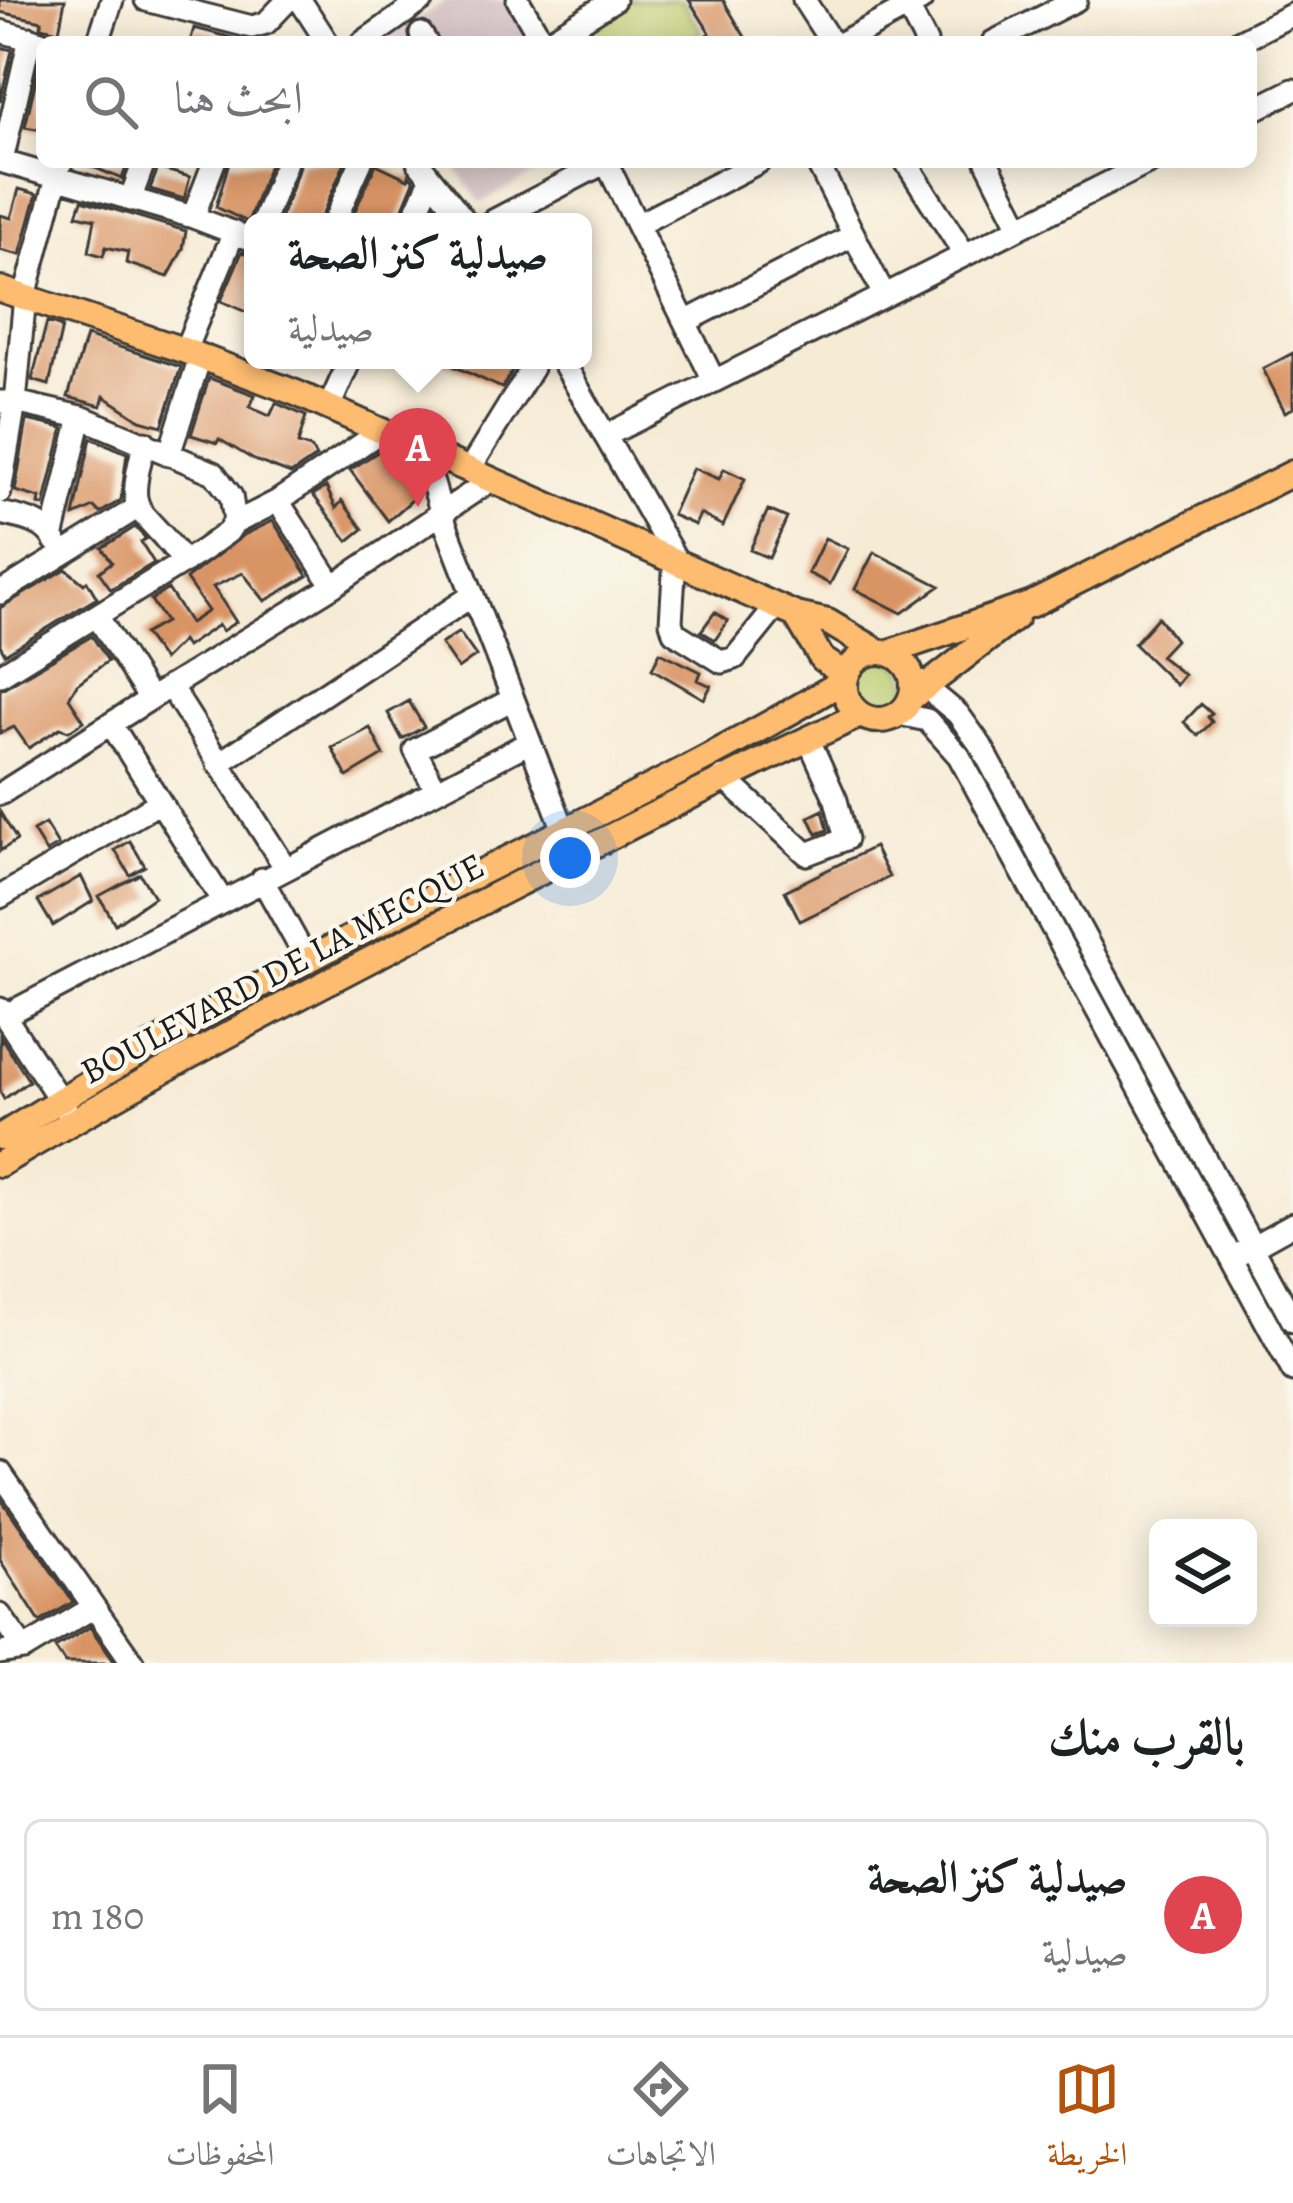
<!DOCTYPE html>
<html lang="ar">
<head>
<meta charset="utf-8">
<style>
	:root { --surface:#fff; --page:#f2f2f2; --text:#202124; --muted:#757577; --line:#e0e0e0; --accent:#b45309 }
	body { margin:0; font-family:Alegreya,Amiri,serif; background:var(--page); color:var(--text); direction:rtl }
	.controls { position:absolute; right:36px; bottom:36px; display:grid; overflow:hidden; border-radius:18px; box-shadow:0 6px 30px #0003 }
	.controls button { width:108px; height:108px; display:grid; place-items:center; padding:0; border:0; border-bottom:3px solid var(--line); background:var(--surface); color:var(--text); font:60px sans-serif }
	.you { position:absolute; left:570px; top:858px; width:42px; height:42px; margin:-30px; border:9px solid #fff; border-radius:50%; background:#1a73e8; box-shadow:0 0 0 18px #1a73e833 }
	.badge { display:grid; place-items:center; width:78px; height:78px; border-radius:50%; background:var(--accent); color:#fff; font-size:39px; font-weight:700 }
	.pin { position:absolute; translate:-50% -99px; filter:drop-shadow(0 3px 6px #0008) }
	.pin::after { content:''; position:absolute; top:63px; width:42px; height:36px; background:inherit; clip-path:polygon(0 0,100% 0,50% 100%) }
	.popup { position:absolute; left:244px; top:213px; width:348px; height:156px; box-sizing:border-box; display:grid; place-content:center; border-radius:18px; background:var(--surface); filter:drop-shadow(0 3px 9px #0005); font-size:39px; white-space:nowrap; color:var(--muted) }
	.popup b { font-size:45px; color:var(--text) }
	.popup::after { content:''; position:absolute; left:50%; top:100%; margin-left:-24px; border:24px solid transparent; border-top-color:var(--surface) }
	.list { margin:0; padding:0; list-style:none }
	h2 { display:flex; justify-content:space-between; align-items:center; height:156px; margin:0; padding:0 48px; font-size:51px }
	h2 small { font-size:39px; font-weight:400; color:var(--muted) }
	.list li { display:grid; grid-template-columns:78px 1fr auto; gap:36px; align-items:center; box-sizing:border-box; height:192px; margin:0 24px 24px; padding:0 24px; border:3px solid var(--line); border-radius:18px }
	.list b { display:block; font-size:45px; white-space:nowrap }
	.list p { margin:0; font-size:39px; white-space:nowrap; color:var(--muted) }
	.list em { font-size:39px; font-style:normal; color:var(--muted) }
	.icon { flex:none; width:66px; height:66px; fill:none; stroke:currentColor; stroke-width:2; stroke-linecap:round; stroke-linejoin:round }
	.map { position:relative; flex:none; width:1293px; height:1663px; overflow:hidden; direction:ltr }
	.search { position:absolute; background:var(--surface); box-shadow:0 6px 30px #0003; left:36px; right:36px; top:36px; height:132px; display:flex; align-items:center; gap:30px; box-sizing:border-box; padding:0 42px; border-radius:18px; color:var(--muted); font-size:45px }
	.sheet { height:372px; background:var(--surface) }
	nav { display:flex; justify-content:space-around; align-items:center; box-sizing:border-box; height:168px; border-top:3px solid var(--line); background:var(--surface); font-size:33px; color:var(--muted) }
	nav a { display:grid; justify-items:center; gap:6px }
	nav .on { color:var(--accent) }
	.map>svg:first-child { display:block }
	.industrial { fill:#d2bec2 }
	.green { fill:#bccc6f; stroke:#6c7446; stroke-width:3 }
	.building { fill:#d99465 }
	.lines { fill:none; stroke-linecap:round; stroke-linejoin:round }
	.minor-casing { stroke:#3d3b38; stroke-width:27 }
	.major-casing { stroke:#3d3b38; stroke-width:30 }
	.minor { stroke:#fff; stroke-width:21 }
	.major { stroke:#fdbc70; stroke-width:24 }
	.labels { text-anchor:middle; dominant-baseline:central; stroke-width:9; stroke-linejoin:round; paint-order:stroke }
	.street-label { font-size:36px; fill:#1c1c1c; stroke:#fbf7ec }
</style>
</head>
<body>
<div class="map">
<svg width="1293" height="1663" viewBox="0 0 1293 1663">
	<rect width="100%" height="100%" fill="#fbf7ec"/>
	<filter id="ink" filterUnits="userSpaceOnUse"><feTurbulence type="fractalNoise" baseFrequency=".00833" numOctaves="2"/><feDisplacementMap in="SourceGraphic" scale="24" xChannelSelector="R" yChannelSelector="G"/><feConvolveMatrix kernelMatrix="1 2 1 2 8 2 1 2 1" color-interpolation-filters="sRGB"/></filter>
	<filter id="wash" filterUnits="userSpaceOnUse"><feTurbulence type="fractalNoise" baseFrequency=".004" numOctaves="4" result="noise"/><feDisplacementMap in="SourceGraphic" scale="48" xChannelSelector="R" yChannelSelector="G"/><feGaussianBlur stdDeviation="2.7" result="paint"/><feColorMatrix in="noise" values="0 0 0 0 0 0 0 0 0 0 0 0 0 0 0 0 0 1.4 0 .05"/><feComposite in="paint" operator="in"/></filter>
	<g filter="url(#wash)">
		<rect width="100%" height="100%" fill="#f6ebd5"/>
		<path class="industrial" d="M447 0H510L532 42H380Z
			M452 162H558L480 203Z"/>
		<path class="green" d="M627 0H682L702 32 687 42H561Z
			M851 687a29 29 0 1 1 58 0a29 29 0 1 1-58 0Z"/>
		<g id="blocks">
			<path class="building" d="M0 0H65L59 31 41 27 42 21 0 12Z
				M689 0H723L748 42H698L710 33Z
				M194 28 248 42H252H190Z
				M0 47 12 50 0 102Z
				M41 57H42V130L25 127Z
				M81 162H128L122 179Z
				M229 162H270L248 222 216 207Z
				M301 162H345L319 222H279Z
				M376 164 408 179 409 175 414 181 397 222H350Z
				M158 168 190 177 184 199 150 189Z
				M19 189 37 194 20 255 0 250V215L11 218Z
				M82 200 186 231 183 249 168 277 126 263 128 252 106 247 103 256 89 252 95 219 77 215Z
				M242 252 253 255V315L221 301Z
				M47 322 62 327 49 385 32 380Z
				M86 336 181 367 162 426 140 420 104 396 101 406 68 397Z
				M1293 353V408L1285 412 1263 369Z
				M440 360H502L515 366 502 388Z
				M209 378 255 395 250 407 270 416 276 403 306 416 298 444 311 448 316 457 291 474 254 460 219 439 217 443 191 435Z
				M27 420 63 428 44 506 39 504 40 498 15 491Z
				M91 438 127 453 121 500 100 513 94 507 74 516Z
				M382 449 411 462 420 493 388 521 350 470Z
				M693 468 719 479 724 469 745 479 723 526 700 514 695 525 672 515Z
				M326 487 336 508 342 501 363 529 348 541 313 495Z
				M768 510 787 518 769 558 750 550Z
				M273 521 308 576 265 601 243 573 213 587 236 622 222 631 218 625 186 647 182 641 163 660 144 634 165 622 151 600 168 589 190 623 208 611 186 579 244 535Z
				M135 527 146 539 141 542 154 563 111 589 99 572 112 562 102 548Z
				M825 538 848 549 830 584 808 573Z
				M874 552 940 586 902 613 855 589Z
				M66 569 84 584 87 581 97 598 5 654 0 645V608Z
				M715 612 728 621 715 640 701 631Z
				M1158 617 1175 640 1160 656 1184 675 1176 685 1134 644Z
				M459 632 476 656 458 669 441 644Z
				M92 636 108 661 77 684 69 698 84 721 69 731 60 728 29 748 14 727 0 733V690Z
				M660 652 701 672 698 680 711 686 704 699 652 669Z
				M409 701 424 727 402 739 388 713Z
				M1201 704 1212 714 1208 717 1212 722 1198 736 1184 722Z
				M370 728 384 755 347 777 332 748Z
				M823 810 828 830 817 834 809 817Z
				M0 812 17 840 0 851Z
				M45 824 58 845 46 852 33 831Z
				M130 841 145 866 130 875 115 850Z
				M874 847 889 877 800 921 785 891Z
				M140 874 154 897 115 924 99 896Z
				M81 876 93 901 53 926 38 901Z
				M0 1036 29 1081 4 1099 0 1092Z
				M0 1498 73 1602 40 1622 0 1560Z
				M90 1627 115 1663H65L55 1648Z"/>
		</g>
	</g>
	<g filter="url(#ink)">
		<use href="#blocks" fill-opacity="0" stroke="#3d3b38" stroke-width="3"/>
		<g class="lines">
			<g class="minor-casing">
				<path id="minor" d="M146 0 252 27 266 23 288 0
					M300 0 327 42
					M518 0 543 42
					M804 0 831 42
					M904 0 926 42
					M0 31 41 42
					M421 34 426 42
					M98 42 112 0
					M363 42 423 0
					M547 42 614 0
					M843 42 921 0
					M993 42 1076 0
					M1238 42 1293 14
					M1251 111 1293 90
					M0 161 193 217 253 240
					M2 161 30 38
					M418 162 466 222
					M606 162 714 381
					M817 162 884 295
					M906 162 965 255
					M987 162 1020 227
					M130 200 144 162
					M193 217 214 162
					M263 222 286 162
					M334 222 361 162
					M412 222 431 179
					M491 222 606 162
					M637 225 759 162
					M685 322 854 235
					M185 350 234 232
					M562 360 675 558 671 622 674 632 722 662 735 658 777 606
					M0 402H15L81 417 214 473 231 496 235 521 228 532 203 550 0 675
					M329 407 350 360
					M605 436 1150 162
					M145 442C122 524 143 502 184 563
					M423 450 441 511
					M169 455 200 357
					M469 470 532 368
					M0 492 15 402 25 296 61 162
					M278 501 333 586
					M0 513C21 518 46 521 55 541
					M441 513 564 830
					M235 523 278 501 383 430
					M53 534 81 417
					M0 593 137 508
					M97 616 150 699 333 586 491 480
					M912 676 958 714 981 746 1293 1321
					M170 686 285 867
					M899 714 927 720 959 756 1293 1371
					M111 724 222 900
					M218 764 473 595
					M723 777 807 854 846 839 836 800 808 738
					M436 790 415 750 513 699
					M0 794 150 699
					M262 879 307 960
					M0 897 160 802
					M0 1009 73 1120
					M4 1016 530 742
					M1241 1253 1293 1224
					M0 1472 133 1663
					M0 1615 24 1649
					M0 1653 24 1649 94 1607"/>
			</g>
			<g class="major-casing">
				<path id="major" d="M0 289 183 350 296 393 796 615 828 622 879 652
					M796 615 822 659 846 675
					M845 686a34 34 0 1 1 68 0a34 34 0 1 1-68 0Z
					M887 653 1032 604 1293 473
					M911 698 1016 617
					M0 1137C93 1079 188 1023 285 972 471 873 664 788 845 680
					M0 1164C168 1064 341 974 515 885 630 827 743 768 860 715"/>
			</g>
			<use href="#minor" class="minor"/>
			<use href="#major" class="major"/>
		</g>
	</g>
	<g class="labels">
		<g class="street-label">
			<text transform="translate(282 968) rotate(-28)">BOULEVARD DE LA MECQUE</text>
		</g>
	</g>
</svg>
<div class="controls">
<button><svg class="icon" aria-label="layers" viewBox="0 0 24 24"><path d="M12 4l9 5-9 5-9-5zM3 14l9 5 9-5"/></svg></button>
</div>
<div class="you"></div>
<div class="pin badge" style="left:418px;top:507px;background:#e0444e">A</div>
<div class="popup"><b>صيدلية كنز الصحة</b>صيدلية</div>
<div class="search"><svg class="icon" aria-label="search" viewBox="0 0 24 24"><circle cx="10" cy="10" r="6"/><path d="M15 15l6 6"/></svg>ابحث هنا</div>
</div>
<section class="sheet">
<h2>بالقرب منك<small></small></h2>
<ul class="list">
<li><span class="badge" style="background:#e0444e">A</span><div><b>صيدلية كنز الصحة</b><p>صيدلية</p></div><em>180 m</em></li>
</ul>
</section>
<nav>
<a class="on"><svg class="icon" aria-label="map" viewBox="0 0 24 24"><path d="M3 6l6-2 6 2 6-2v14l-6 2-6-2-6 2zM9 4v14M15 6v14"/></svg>الخريطة</a>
<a><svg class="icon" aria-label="directions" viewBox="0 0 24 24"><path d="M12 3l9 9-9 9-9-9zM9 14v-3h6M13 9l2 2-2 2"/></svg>الاتجاهات</a>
<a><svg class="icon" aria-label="saved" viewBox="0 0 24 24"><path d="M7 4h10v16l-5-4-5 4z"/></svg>المحفوظات</a>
</nav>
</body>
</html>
